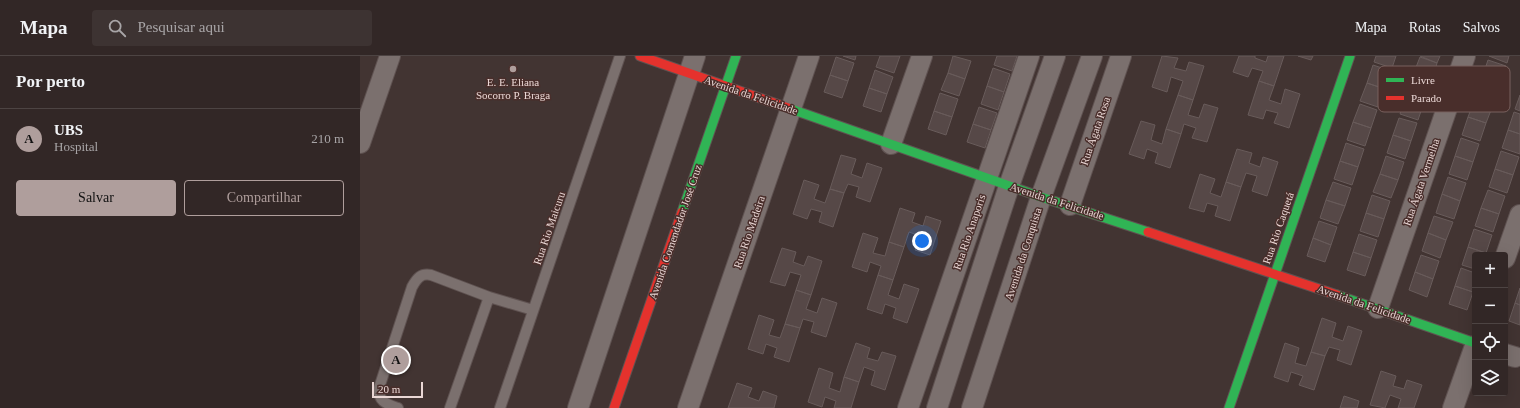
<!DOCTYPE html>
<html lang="pt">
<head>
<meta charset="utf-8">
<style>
	:root { --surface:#322726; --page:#3d3332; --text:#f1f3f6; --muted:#a8a5a7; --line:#4d4443; --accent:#af9e9c }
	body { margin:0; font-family:Georgia,serif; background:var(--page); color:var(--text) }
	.controls { position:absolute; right:12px; bottom:12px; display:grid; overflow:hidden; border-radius:4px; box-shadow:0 4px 16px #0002 }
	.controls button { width:36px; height:36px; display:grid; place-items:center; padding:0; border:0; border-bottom:1px solid var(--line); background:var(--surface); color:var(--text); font:20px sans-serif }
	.scale { position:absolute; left:12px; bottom:10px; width:51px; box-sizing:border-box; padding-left:4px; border:2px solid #ead7d5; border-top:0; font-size:11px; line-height:14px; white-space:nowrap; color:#ead7d5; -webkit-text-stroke:3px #492e2b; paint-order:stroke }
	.you { position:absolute; left:562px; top:185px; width:14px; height:14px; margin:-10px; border:3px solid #fff; border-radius:50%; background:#1a73e8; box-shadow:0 0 0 6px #1a73e833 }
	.badge { display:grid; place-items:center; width:26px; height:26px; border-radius:50%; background:var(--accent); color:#111; font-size:13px; font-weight:700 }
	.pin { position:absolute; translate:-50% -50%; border:2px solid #fff; box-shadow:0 1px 4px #0006 }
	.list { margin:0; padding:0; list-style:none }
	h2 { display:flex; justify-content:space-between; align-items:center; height:52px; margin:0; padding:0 16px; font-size:17px }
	h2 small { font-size:13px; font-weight:400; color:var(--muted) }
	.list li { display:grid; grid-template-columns:26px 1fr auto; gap:12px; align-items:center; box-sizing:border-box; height:60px; padding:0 16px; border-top:1px solid var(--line) }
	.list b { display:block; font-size:15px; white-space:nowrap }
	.list p { margin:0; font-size:13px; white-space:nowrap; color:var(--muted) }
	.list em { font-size:13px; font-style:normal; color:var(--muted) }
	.actions { display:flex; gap:8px; padding:12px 16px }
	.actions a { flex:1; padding:9px 0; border:1px solid var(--accent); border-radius:4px; text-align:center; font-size:14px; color:var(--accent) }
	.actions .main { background:var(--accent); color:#111 }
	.icon { flex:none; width:22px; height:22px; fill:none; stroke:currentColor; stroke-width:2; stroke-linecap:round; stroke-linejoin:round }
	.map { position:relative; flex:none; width:1160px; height:352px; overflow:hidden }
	header { display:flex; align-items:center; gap:24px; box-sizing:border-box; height:56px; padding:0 20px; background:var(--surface); border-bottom:1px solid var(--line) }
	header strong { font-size:19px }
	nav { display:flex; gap:22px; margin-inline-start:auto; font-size:14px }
	.search { width:280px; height:36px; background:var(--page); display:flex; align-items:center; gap:10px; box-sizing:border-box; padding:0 14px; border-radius:4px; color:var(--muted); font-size:15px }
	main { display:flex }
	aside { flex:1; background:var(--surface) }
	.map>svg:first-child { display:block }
	.building { fill:#564847; stroke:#685b5a }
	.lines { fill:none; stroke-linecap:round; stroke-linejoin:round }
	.lane-casing { stroke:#5f5251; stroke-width:12 }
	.street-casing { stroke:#5f5251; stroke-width:22 }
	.fast-casing { stroke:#5f5251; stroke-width:11 }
	.jam-casing { stroke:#5f5251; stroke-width:11 }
	.lane { stroke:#7b706e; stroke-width:10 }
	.street { stroke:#7b706e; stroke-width:20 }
	.fast { stroke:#30b455; stroke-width:9 }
	.jam { stroke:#e5322d; stroke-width:9 }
	.poi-dot { fill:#af9e9c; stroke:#492e2b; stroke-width:1.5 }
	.labels { text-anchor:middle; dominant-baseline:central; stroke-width:3; stroke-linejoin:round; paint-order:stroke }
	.poi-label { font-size:11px; fill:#ead7d5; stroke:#492e2b }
	.street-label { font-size:11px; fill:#ead7d5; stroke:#492e2b }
	.key { fill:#492e2b; stroke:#79615e; stroke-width:1 }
	.key-label { font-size:11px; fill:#ead7d5 }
</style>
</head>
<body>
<header>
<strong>Mapa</strong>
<div class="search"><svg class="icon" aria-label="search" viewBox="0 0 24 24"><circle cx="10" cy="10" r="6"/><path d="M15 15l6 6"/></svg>Pesquisar aqui</div>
<nav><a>Mapa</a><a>Rotas</a><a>Salvos</a></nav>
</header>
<main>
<aside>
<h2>Por perto<small></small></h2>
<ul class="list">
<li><span class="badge">A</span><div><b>UBS</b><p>Hospital</p></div><em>210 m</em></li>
</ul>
<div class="actions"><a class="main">Salvar</a><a>Compartilhar</a></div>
</aside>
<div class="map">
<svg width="1160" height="352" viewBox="0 0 1160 352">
	<rect width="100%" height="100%" fill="#423432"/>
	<path class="building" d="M483 0H496L495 4Z
		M520 0H540L534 17 516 11Z
		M593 0 611 5 605 23 588 17Z
		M637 0H657L652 15 634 9Z
		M802 0 818 2 814 12 826 15 829 6 844 10 833 44 818 39 823 25 811 21 807 36 792 31Z
		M879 0H895V2L906 6 908 0H924L914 30 899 25 903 15 892 12 888 21 873 16Z
		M938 0H953L951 4Z
		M1016 0H1036L1032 12 1014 6Z
		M1060 0H1080L1077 7Z
		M1129 0H1149L1147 7Z
		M476 1 494 7 488 25 470 19Z
		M1060 1 1077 7 1072 26 1053 19Z
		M1128 4 1146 10 1140 28 1122 22Z
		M1013 9 1031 15 1025 33 1007 27Z
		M633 12 650 18 644 36 627 30Z
		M515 14 533 21 527 38 509 32Z
		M588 17 605 23 599 40 581 34Z
		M470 19 488 25 482 42 464 36Z
		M899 25 914 30 909 44 921 48 925 33 940 38 929 72 914 67 918 57 906 54 903 63 888 59Z
		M1007 27 1025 33 1018 51 1000 45Z
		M627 30 644 36 638 54 621 48Z
		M509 32 527 38 521 56 503 50Z
		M580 37 598 43 592 61 574 55Z
		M818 39 833 44 828 59 839 62 844 48 858 52 847 86 832 82 836 72 824 68 821 78 806 73Z
		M1160 39V55L1155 53Z
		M1046 40 1064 46 1058 64 1040 58Z
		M1115 43 1133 49 1126 67 1108 61Z
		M1000 48 1017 54 1011 72 993 66Z
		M619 51 637 57 631 74 613 68Z
		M574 55 592 61 586 79 568 73Z
		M1154 56 1160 58V78L1148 74Z
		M1108 61 1126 67 1120 85 1102 79Z
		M1039 62 1057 67 1051 85 1033 79Z
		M781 65 795 69 791 84 802 88 806 73 821 78 810 112 795 107 798 97 787 93 784 103 769 98Z
		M993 66 1011 72 1005 90 987 84Z
		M613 68 631 74 625 92 607 86Z
		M1148 74 1160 78V98L1142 92Z
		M1033 79 1051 85 1045 103 1027 97Z
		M1101 82 1119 88 1113 106 1095 100Z
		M986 87 1004 93 998 111 980 105Z
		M877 93 892 97 889 107 900 111 903 101 918 106 907 140 892 135 897 120 886 117 881 131 866 126Z
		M1141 95 1159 101 1153 119 1135 113Z
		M481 99 496 103 491 118 502 122 507 107 522 112 510 146 496 141 499 131 488 128 484 137 470 133Z
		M1026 100 1044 106 1038 124 1020 118Z
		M1095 100 1113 106 1107 124 1089 118Z
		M980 105 998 111 992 129 974 123Z
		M1135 113 1153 119 1147 137 1129 131Z
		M840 118 855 123 850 137 861 141 866 126 881 131 870 165 855 160 858 150 847 147 844 156 829 152Z
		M1020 118 1038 124 1031 142 1013 136Z
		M1088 121 1106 127 1100 145 1082 138Z
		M444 124 459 129 454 143 465 147 470 133 484 137 473 171 459 166 462 156 451 153 447 163 433 158Z
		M973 126 991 132 985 150 966 144Z
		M1128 134 1145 140 1139 158 1121 152Z
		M1082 138 1100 145 1094 163 1076 157Z
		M1012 139 1030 145 1024 163 1006 157Z
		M966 144 985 150 978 168 960 162Z
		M540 152 555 157 552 166 563 170 566 160 581 165 570 199 555 194 560 180 549 176 544 191 529 186Z
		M1121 152 1139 158 1133 176 1115 170Z
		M1006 157 1024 163 1018 181 1000 175Z
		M1074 160 1093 166 1086 184 1068 177Z
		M959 165 977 171 971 189 953 182Z
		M1114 173 1132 179 1126 197 1108 191Z
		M503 177 518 182 513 197 525 200 529 186 544 191 533 224 518 219 521 210 510 206 507 216 492 211Z
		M1068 177 1086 184 1080 202 1062 195Z
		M999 178 1017 184 1011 202 993 196Z
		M953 182 971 189 965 206 947 200Z
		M1108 191 1126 197 1125 199H1115V213L1102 209Z
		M422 192 436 196 433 206 444 210 448 200 462 205 451 239 436 234 441 219 430 216 425 230 410 226Z
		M993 196 1011 202 1005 220 987 214Z
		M1061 199 1079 205 1073 223 1055 216Z
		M1101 212 1115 217V229L1113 236 1095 230Z
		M1055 216 1073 223 1067 241 1049 234Z
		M518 219 533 224 528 239 539 243 544 228 559 233 547 267 533 262 536 252 525 248 522 258 507 253Z
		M1095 230 1113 236 1107 254 1089 248Z
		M1160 232V249L1155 247Z
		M436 234 451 239 446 253 457 257 462 242 477 247 466 281 451 276 454 266 443 263 440 272 425 268Z
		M1155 247 1160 249V269L1149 265Z
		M399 259 414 264 409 279 420 282 425 268 440 272 429 306 414 301 417 292 406 288 403 298 388 293Z
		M962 262 976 267 972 281 983 285 988 270 1002 275 991 309 977 304 980 294 969 291 965 300 951 296Z
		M496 287 510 292 507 302 518 305 522 296 536 300 525 334 511 329 515 315 504 311 499 326 484 321Z
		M925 287 939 292 935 307 946 310 951 296 965 300 954 334 939 329 943 320 931 316 928 326 914 321Z
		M459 312 473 317 469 332 480 336 484 321 499 326 491 352H474L476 345 465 341 462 351 448 346Z
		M1021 315 1036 320 1033 330 1044 333 1047 324 1062 329 1054 352H1038L1041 343 1030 339 1025 352 1010 349Z
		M377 327 392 332 388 341 399 345 403 335 417 340 414 352H368Z
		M984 340 999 345 997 352H980Z"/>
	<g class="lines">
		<g class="lane-casing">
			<path id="lane" d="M38 352C27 348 18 346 19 332L52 231C57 222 61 217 71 219L129 241
				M90 352 129 241 173 254
				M140 352 260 0"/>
		</g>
		<g class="street-casing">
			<path id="street" d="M0 87 30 0
				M531 88 562 0
				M710 149 761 0
				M1145 202 1160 159
				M1018 252 1105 0
				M1145 298 1155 301
				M218 352 335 0
				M328 352 449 0
				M548 352 669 0
				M577 352 649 130 695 0
				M612 352 681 141 732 0
				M1093 352 1115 290"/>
		</g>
		<g class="fast-casing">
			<path id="fast" d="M431 53 681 141 788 176
				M322 156 376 0
				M977 239 1115 287
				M869 352 990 0"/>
		</g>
		<g class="jam-casing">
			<path id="jam" d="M280 0 431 53
				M788 176 977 239
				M254 352 322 156"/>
		</g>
		<use href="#lane" class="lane"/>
		<use href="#street" class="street"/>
		<use href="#fast" class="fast"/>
		<use href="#jam" class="jam"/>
	</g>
	<circle class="poi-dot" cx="153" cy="13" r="4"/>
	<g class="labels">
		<g class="poi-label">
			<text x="153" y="26">E. E. Eliana<tspan x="153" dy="13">Socorro P. Braga</tspan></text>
		</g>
		<g class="street-label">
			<text transform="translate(391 39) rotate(19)">Avenida da Felicidade</text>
			<text transform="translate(735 75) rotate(-71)">Rua Ágata Rosa</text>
			<text transform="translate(1061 126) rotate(-71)">Rua Ágata Vermelha</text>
			<text transform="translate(697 145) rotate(18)">Avenida da Felicidade</text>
			<text transform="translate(189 172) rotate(-71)">Rua Rio Maicuru</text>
			<text transform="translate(918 172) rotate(-71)">Rua Rio Caquetá</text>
			<text transform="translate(315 176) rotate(-71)">Avenida Comendador José Cruz</text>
			<text transform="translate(389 176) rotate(-71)">Rua Rio Madeira</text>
			<text transform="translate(609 176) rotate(-71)">Rua Rio Anaporis</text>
			<text transform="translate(663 198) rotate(-72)">Avenida da Conquista</text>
			<text transform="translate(1004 248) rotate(19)">Avenida da Felicidade</text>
		</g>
	</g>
	<rect x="1018" y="10" width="132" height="46" rx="6" class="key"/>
	<rect x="1026" y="22" width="18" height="4" fill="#30b455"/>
	<rect x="1026" y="40" width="18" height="4" fill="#e5322d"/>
	<g class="key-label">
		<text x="1051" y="28">Livre</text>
		<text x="1051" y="46">Parado</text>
	</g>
</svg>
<div class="controls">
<button>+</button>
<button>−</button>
<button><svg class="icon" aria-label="locate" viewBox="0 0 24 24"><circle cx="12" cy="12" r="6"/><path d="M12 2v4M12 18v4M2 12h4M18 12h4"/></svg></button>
<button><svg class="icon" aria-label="layers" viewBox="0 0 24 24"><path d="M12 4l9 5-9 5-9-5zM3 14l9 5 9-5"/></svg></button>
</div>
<div class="scale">20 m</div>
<div class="you"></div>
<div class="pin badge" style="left:36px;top:304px">A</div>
</div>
</main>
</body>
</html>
